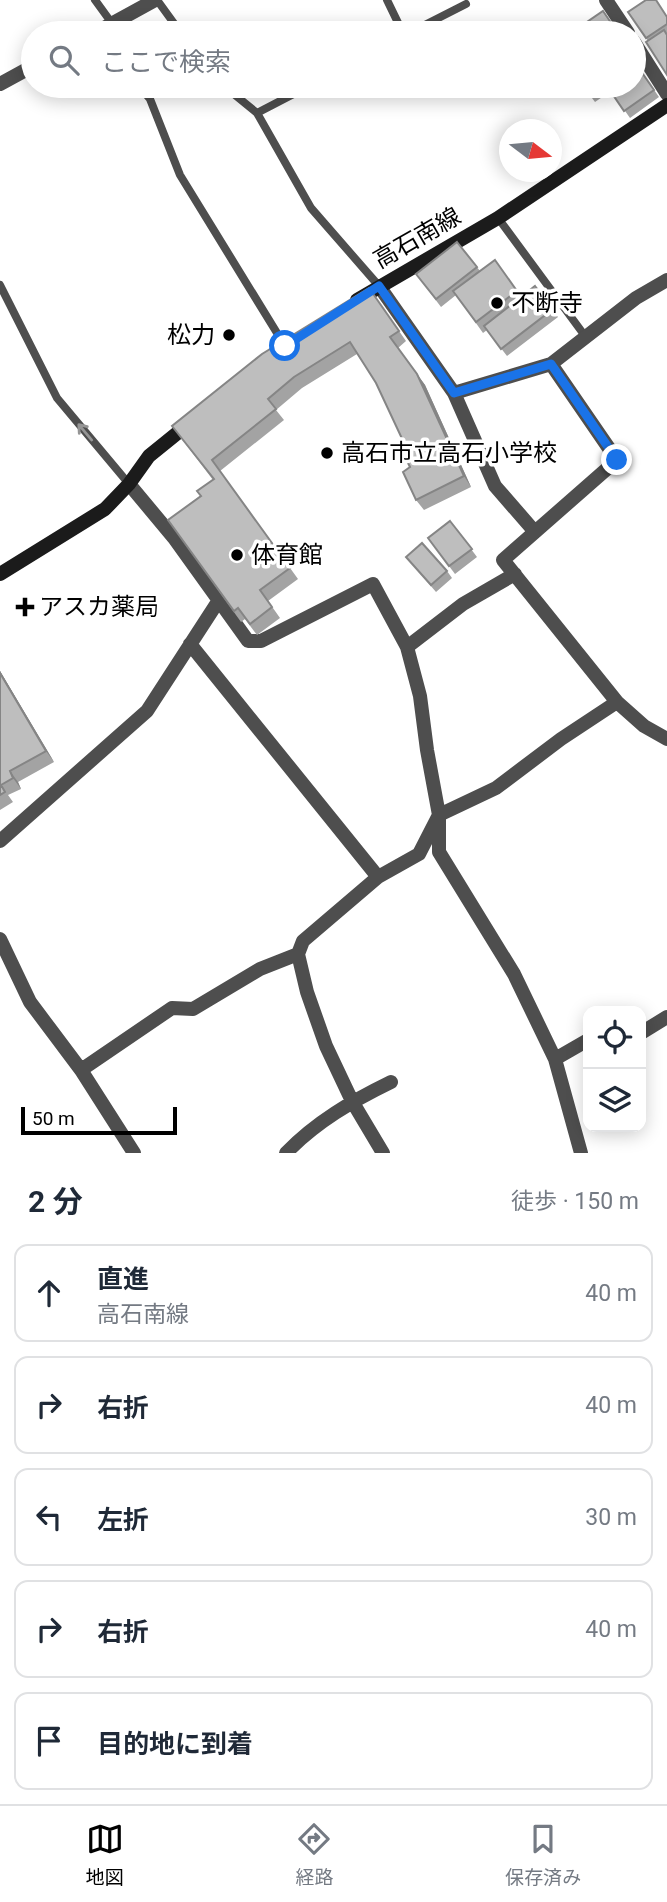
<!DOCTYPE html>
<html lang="ja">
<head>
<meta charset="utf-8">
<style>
	:root { --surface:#fff; --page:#f2f2f3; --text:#1f2937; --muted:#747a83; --line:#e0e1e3; --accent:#000 }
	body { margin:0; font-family:Roboto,"Noto Sans JP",sans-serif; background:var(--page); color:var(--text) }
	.controls { position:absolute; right:21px; bottom:21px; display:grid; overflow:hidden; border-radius:14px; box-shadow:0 4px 18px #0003 }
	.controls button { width:63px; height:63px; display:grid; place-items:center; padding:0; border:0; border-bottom:2px solid var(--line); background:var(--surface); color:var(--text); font:35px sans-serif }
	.compass { position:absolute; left:499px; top:119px; width:63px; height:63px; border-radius:50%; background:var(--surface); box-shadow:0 4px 18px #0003; rotate:106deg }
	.scale { position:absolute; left:21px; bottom:18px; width:156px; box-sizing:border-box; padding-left:7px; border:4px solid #000; border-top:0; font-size:19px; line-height:24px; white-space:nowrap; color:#000; -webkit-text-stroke:5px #fff; paint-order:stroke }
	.stop { position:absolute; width:21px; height:21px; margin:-16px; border:5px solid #1a73e8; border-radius:50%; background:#fff }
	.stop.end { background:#1a73e8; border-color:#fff; box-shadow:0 2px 7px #0008 }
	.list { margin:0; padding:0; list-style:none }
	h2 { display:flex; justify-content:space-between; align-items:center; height:91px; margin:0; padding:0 28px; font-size:30px }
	h2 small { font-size:23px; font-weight:400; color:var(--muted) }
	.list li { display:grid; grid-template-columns:46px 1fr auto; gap:21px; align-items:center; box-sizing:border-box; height:98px; margin:0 14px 14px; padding:0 14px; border:2px solid var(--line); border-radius:14px }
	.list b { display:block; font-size:26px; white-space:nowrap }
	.list p { margin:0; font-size:23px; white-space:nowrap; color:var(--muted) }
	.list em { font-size:23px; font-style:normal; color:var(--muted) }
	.icon { flex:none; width:38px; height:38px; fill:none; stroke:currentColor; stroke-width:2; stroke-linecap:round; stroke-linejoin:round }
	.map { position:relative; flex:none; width:667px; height:1153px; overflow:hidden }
	.search { position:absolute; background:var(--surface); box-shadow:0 4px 18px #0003; left:21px; right:21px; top:21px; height:77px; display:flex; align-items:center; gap:18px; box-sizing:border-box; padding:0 24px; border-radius:38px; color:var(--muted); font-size:26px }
	.sheet { height:651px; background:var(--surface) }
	nav { display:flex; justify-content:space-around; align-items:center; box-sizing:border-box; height:98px; border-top:2px solid var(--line); background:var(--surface); font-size:19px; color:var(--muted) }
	nav a { display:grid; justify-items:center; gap:4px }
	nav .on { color:var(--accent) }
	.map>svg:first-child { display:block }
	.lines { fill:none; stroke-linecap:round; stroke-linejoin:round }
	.lane { stroke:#4e4e4e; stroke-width:8 }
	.street { stroke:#4e4e4e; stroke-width:14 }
	.secondary { stroke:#1b1b1b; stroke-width:14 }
	.wall { fill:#a3a3a3 }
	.shaded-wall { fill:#858585 }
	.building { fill:#bebebe; stroke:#858585; stroke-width:2 }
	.oneway { stroke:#959595 }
	.route { stroke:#1a73e8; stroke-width:9 }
	.poi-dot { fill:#000; stroke:#fff; stroke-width:2.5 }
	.labels { text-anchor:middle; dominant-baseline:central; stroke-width:7; stroke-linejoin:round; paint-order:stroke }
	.street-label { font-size:24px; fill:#000; stroke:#fff }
	.poi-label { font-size:24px; fill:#000; stroke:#fff; text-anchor:start }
</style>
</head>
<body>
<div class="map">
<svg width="667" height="1153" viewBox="0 0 667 1153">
	<rect width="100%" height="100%" fill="#fff"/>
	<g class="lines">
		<path class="lane" d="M95 0 111 22
			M157 0 181 33
			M387 0 403 33
			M409 33 466 4
			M139 86 150 99 180 175 285 346
			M224 86 257 113 311 208 379 286
			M257 113 309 86
			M498 218 585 336
			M0 285 57 398 129 484"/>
		<path class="street" d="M606 0 628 33
			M95 33 155 0
			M634 42 667 94
			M0 84 33 66
			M667 280 636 298 551 364 617 460 503 560 617 702 644 726 667 739
			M379 286 454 393 495 486 535 532
			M454 393 551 364
			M129 484 174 538 248 641H261L373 584 407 647 420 696 427 750 439 815V852L514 974 555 1059 581 1153
			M190 644 378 877
			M407 647 463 604 515 574
			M0 841 147 711 219 600
			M0 939 30 1002 81 1070 134 1153
			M641 1033 667 1017
			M555 1059 588 1040
			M81 1070 172 1008 193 1009 260 969 298 954
			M286 1153C316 1122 352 1101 391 1082
			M383 1153 352 1101 326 1046 307 992 298 954 303 941 378 877 419 854 439 815 496 788 561 739 617 702"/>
		<path class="secondary" d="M357 300 498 218 667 105
			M0 574 105 509 129 484 149 456 191 422"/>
	</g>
	<path class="wall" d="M628 12 667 17V75L648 41Z
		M636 64 659 97 630 118 611 91 595 102 583 86H634Z
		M457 242 480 271 495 260 521 297 535 286 558 317 507 356 487 330 483 333 456 295 441 307 416 274Z
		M369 288 406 341 398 348 425 385 471 487 424 510 416 500 405 445 376 383 357 354 302 388 276 410 284 420 220 471 298 579 268 601 280 618 257 635 245 619 241 622 168 520 200 496 197 491 213 480 172 426Z
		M450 521 477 557 455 574 428 538Z
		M406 557 447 571 452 578 436 592Z
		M0 671 54 762 18 782 21 789 8 795 13 802 0 810Z"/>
	<path class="shaded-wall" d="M417 374 425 385 471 487 464 476Z
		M0 671 54 762 46 751 0 673Z
		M10 771 18 782 21 789 13 778Z"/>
	<path class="building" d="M646 0H656L667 17V24L646 38 628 12Z
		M603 11 618 33H571Z
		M664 30 667 35V75L646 42Z
		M636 64 654 90 624 111 607 86H634V65Z
		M583 86H602L590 94Z
		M457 242 477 267 436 299 416 274Z
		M495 260 517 291 476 322 453 291Z
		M535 286 553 309 501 349 484 326Z
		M369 288 399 331 390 337 417 374 464 476 416 500 403 472 410 467 400 447 405 445 376 383 350 342 294 377 268 399 276 409 212 460 290 568 260 590 272 607 250 624 238 608 234 611 168 520 201 496 197 491 214 479 172 426 262 354Z
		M450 521 472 549 449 566 428 538Z
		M422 543 447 571 431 585 406 557Z
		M0 673 46 751 10 771 13 778 1 785 5 792 0 795Z"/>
	<defs><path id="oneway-shaft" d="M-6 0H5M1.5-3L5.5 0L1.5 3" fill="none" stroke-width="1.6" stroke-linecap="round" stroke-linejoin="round" transform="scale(1.75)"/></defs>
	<use class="oneway" href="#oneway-shaft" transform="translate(85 432) rotate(-130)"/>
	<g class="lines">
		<path class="route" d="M285 346 379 286 454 393 551 364 617 460"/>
	</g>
	<g class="poi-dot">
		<circle cx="497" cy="303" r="7"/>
		<circle cx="229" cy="335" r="7"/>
		<circle cx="327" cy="453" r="7"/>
		<circle cx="237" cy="555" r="7"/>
		<path d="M21.5 596.5h7v7h7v7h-7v7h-7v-7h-7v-7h7z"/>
	</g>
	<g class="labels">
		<g class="street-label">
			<text transform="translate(417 238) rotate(-30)">高石南線</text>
		</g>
		<g class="poi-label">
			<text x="511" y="303">不断寺</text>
			<text x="215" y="335" text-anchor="end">松力</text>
			<text x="341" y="453">高石市立高石小学校</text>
			<text x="251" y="555">体育館</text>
			<text x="39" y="607">アスカ薬局</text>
		</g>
	</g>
</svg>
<div class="controls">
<button><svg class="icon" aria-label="locate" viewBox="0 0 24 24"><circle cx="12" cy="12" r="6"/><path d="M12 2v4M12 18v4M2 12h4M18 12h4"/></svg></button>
<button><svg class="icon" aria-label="layers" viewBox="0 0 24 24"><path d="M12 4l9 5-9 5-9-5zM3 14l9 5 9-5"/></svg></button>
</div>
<svg class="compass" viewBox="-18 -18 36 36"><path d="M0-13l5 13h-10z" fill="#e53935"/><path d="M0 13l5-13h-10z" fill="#747a83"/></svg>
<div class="scale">50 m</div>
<div class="stop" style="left:285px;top:346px"></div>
<div class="stop end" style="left:617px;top:460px"></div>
<div class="search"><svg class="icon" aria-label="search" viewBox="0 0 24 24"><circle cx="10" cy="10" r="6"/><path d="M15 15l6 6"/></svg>ここで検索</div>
</div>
<section class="sheet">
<h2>2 分<small>徒歩 · 150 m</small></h2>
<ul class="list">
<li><svg class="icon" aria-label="ahead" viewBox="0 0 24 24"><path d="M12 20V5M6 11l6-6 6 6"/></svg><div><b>直進</b><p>高石南線</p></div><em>40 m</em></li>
<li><svg class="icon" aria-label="right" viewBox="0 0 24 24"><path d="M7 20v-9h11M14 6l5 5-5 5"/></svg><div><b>右折</b></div><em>40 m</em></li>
<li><svg class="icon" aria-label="left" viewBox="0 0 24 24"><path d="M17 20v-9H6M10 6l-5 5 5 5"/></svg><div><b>左折</b></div><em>30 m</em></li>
<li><svg class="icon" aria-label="right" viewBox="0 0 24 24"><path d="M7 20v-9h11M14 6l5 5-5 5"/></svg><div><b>右折</b></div><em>40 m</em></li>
<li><svg class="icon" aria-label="arrive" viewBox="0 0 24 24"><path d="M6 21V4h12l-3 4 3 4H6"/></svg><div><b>目的地に到着</b></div></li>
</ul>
</section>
<nav>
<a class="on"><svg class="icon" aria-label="map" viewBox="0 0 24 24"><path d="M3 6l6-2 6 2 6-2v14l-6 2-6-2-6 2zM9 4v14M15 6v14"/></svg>地図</a>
<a><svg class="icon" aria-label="directions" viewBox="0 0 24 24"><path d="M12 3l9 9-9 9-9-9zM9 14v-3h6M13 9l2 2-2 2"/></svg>経路</a>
<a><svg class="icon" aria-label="saved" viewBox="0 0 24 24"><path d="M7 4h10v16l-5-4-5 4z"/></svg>保存済み</a>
</nav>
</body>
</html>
